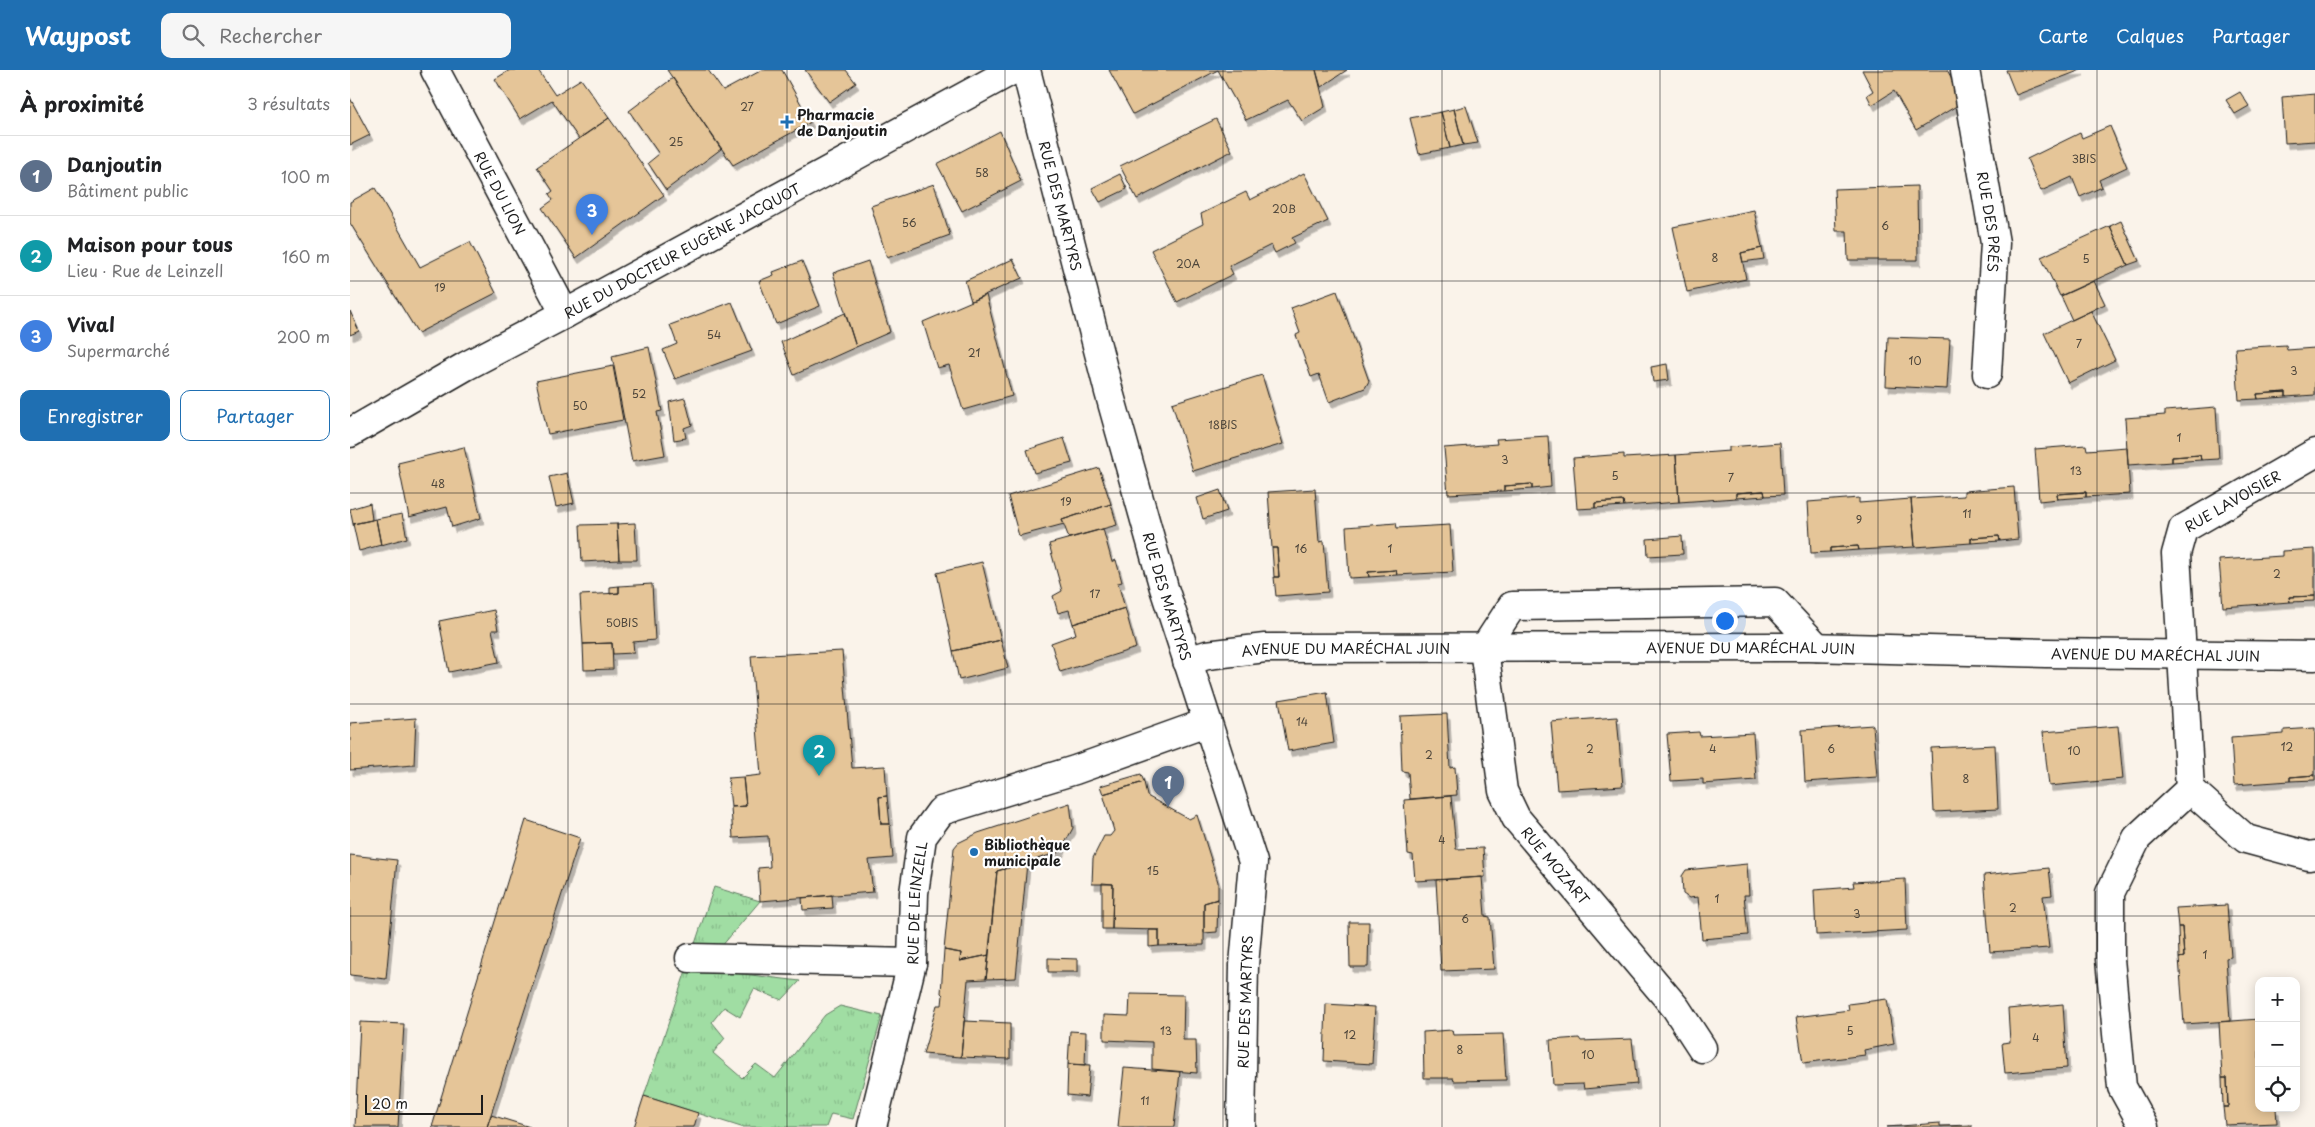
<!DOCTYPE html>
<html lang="fr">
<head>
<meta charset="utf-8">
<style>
	:root { --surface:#fff; --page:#f6f6f6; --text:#202124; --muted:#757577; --line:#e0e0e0; --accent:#1f6fb2 }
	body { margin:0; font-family:"Playpen Sans",sans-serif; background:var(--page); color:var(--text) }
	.controls { position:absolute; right:15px; bottom:15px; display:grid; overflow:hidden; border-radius:10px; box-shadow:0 2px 12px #0003 }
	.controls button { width:45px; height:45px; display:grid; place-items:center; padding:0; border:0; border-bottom:1px solid var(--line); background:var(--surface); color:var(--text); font:25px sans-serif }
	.scale { position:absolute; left:15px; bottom:12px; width:118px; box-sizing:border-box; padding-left:5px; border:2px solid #1c1c1c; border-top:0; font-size:14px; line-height:18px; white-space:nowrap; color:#1c1c1c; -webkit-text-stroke:4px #fff; paint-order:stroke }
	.you { position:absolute; left:1374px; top:550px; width:18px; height:18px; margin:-12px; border:4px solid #fff; border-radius:50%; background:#1a73e8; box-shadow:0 0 0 8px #1a73e833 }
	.badge { display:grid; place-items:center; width:32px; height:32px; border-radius:50%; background:var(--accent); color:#fff; font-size:16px; font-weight:700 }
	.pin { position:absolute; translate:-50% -41px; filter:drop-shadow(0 1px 2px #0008) }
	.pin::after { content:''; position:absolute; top:26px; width:18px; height:15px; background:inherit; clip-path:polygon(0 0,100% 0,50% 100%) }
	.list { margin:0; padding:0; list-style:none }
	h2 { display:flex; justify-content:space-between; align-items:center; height:65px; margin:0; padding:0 20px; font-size:21px }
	h2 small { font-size:16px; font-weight:400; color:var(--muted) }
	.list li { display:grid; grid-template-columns:32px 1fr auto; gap:15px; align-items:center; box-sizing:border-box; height:80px; padding:0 20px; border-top:1px solid var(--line) }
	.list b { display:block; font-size:19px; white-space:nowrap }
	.list p { margin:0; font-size:16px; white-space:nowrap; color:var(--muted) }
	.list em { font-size:16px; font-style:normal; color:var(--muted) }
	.actions { display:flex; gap:10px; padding:15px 20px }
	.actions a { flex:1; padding:11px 0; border:1px solid var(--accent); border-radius:10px; text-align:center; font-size:18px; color:var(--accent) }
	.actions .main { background:var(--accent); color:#fff }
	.icon { flex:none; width:28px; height:28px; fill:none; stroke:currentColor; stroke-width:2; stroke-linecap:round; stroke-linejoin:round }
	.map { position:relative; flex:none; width:1965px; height:1057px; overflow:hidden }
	header { display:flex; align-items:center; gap:30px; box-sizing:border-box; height:70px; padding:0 25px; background:var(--accent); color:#fff }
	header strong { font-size:24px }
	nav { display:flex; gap:28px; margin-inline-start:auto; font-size:18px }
	.search { width:350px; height:45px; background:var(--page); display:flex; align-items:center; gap:12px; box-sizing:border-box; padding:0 18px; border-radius:10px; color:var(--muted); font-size:19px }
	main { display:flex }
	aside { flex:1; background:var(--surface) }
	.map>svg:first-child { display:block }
	.grass { fill:url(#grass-tufts); stroke:#5e7c60 }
	.building { fill:#e5c598; stroke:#1c1c1c; filter:url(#shadow) }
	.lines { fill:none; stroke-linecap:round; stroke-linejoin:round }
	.minor-casing { stroke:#1c1c1c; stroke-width:31 }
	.minor { stroke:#fff; stroke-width:28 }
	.grid { fill:none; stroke:#1c1c1c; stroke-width:1; stroke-opacity:0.55 }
	.poi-dot { fill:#1f6fb2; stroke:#fff; stroke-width:2 }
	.labels { text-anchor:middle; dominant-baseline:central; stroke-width:4.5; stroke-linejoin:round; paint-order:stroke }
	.number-label { font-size:11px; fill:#4e463b }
	.poi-label { font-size:14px; font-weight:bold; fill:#1c1c1c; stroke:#fff; text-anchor:start }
	.street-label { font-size:14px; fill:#1c1c1c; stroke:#fff }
</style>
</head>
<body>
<header>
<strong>Waypost</strong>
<div class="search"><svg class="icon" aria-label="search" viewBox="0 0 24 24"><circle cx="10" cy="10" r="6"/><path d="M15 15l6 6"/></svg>Rechercher</div>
<nav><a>Carte</a><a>Calques</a><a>Partager</a></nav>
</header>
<main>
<aside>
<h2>À proximité<small>3 résultats</small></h2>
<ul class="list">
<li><span class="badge" style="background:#5c6f8a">1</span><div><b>Danjoutin</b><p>Bâtiment public</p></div><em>100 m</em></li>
<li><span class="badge" style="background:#0f9aa8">2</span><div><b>Maison pour tous</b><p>Lieu · Rue de Leinzell</p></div><em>160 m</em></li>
<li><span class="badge" style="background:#3f7fe0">3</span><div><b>Vival</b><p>Supermarché</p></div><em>200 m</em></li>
</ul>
<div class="actions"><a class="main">Enregistrer</a><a>Partager</a></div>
</aside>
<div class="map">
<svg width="1965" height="1057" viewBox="0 0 1965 1057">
	<defs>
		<pattern id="grass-tufts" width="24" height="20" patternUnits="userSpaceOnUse" patternTransform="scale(1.25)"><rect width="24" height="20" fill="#a0dda3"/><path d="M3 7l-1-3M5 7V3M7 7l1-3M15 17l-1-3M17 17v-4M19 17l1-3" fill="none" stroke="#89bd8c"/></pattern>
		<filter id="shadow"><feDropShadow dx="3" dy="5.5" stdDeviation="0" flood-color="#0004"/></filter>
	</defs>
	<rect width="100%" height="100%" fill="#faf3ea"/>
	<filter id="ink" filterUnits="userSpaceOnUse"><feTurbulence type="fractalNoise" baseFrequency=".02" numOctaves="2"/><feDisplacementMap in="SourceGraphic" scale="10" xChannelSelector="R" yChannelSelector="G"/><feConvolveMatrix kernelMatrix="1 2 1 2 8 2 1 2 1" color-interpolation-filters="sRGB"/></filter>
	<g filter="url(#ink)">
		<path class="grass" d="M364 817 410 831 371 877 368 901 450 911 432 930 404 919 390 947 374 937 362 952 375 968 363 983 392 1008 406 994 425 1008 475 945 490 936 532 946 503 1049 481 1044 476 1057H391L294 1026Z"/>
		<path class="building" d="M160 0H188L205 25 231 9 259 48 229 69 202 30 170 49 145 9Z
			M317 0H358L373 21 412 0H432L461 52 383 95Z
			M455 0H496L506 13 479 32Z
			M759 0H966L975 37 952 51 938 30 896 50 868 0 783 44Z
			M966 0H997L971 17Z
			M1512 0H1597L1615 31 1566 60 1544 21 1522 35 1517 25 1523 21Z
			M1656 0H1731L1666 25Z
			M323 8 371 79 316 120 298 93 309 84 279 41Z
			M1890 22 1899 36 1885 44 1876 30Z
			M1965 24V71L1935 73 1932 27Z
			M0 28 20 65 0 75Z
			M1116 36 1128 73 1113 75 1104 39Z
			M1104 39 1113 75 1100 78 1091 42Z
			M1091 42 1100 78 1069 84 1060 48Z
			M259 48 314 125 226 188 192 138 203 130 199 124 203 121 187 97Z
			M866 49 882 81 787 129 770 96Z
			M1760 56 1777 97 1749 110 1752 117 1730 127 1722 107 1691 121 1677 89 1730 63 1732 68Z
			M650 61 671 111 612 141 587 94Z
			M954 103 978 151 942 168 945 173 925 183 921 175 879 196 883 204 827 232 801 180 853 154 851 144 896 122 900 130Z
			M770 104 777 119 750 132 742 118Z
			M584 114 600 165 537 188 521 136Z
			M1567 116 1568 190H1498L1497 161H1486L1484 119Z
			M25 118 70 197 120 172 146 223 68 263 0 153V132Z
			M1404 140 1412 178 1391 183 1396 209 1337 222 1323 157Z
			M1771 151 1789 191 1778 195 1760 156Z
			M1760 156 1778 195 1710 226 1691 187Z
			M1412 178 1414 189 1393 192 1391 183Z
			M663 189 672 208 621 231 615 211Z
			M452 191 470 236 426 254 409 211 424 205 423 202Z
			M518 191 540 262 506 277 483 203Z
			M1744 211 1755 234 1722 250 1711 226Z
			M987 221 1019 311 1015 318 979 332 969 304 961 307 946 265 950 263 941 238Z
			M636 225 662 326 613 340 599 295 587 298 573 252Z
			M382 232 402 281 325 309 313 280 327 274 320 255Z
			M0 241 9 261 0 265Z
			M1741 241 1765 290 1718 313 1694 263Z
			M495 243 506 277 444 305 431 272Z
			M1538 267 1600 269 1597 319 1536 316Z
			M1936 275 1937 280 1965 278V325L1936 327V322L1907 324 1908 329 1889 330 1885 278Z
			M299 277 312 341 307 342 315 385 282 391 262 286Z
			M1317 294 1319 310 1303 312 1301 297Z
			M263 296 273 350 198 364 186 311Z
			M912 305 933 374 843 401 822 333Z
			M1936 322V327L1908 329 1907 324Z
			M335 328 342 355 334 358 336 368 324 370 319 332Z
			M1866 337 1869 389 1851 390 1850 385 1822 387V392L1778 395 1775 348 1815 345V341Z
			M1198 366 1201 417 1182 419V414L1154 416V421L1098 424 1094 378 1147 374 1146 369Z
			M714 368 722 393 684 403 677 380Z
			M1430 373 1433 425 1415 426 1414 421 1386 423V428L1329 432 1326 385 1379 381V377Z
			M1736 375 1737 380 1777 377 1780 424 1736 427V422L1707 424 1708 429 1689 431 1685 379Z
			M114 377 131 448 102 457 97 437 59 447 48 393Z
			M1274 384V388L1326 385 1329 432 1274 436 1273 431 1245 433V438L1227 439 1223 388Z
			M1850 385 1851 390 1822 392V387Z
			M749 398 761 434 712 450 714 454 669 466 658 426Z
			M217 403 224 433 206 437 199 407Z
			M1182 414V419L1154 421V416Z
			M1664 417 1668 469 1650 471 1649 466 1621 468V473L1565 477 1561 429 1614 426V421Z
			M965 419 969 472 974 471 978 522 926 526 924 507H929L927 478H922L918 422Z
			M870 420 877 441 853 449 847 428Z
			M1414 421 1415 426 1386 428V423Z
			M1736 422V427L1708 429 1707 424Z
			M1509 428V433L1561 429 1565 477 1509 480 1508 476 1480 478V482L1461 483 1458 432Z
			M1273 431 1274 436 1245 438V433Z
			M20 433 22 450 3 454 0 439Z
			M761 434 767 455 719 468 712 450Z
			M52 444 57 468 31 475 26 449Z
			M26 449 31 475 9 481 3 454Z
			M285 453 287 490H269L267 454Z
			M1046 453 1047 458 1100 455 1103 502 1047 505 1046 500 1018 502 1019 507 999 508 996 457Z
			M267 454 269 490 232 492 230 455Z
			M753 459 762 492 766 490 772 512 768 513 775 538 723 554 719 540 708 543 703 526 712 521 699 474Z
			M1332 466 1333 484 1298 486 1297 469Z
			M1649 466 1650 471 1621 473V468Z
			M1508 476 1509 480 1480 482V478Z
			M922 478H927L929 507H924Z
			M1965 479V526L1939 527 1940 532 1873 537 1869 490 1932 486V481Z
			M632 492 651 570 603 581 587 503Z
			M1046 500 1047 505 1019 507 1018 502Z
			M302 514 305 570 283 572 284 583 263 584 262 573 233 574 230 525 269 523V516Z
			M269 516V523L260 524V517Z
			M1965 526V531L1940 532 1939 527Z
			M775 538 786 578 710 602 701 573 726 564 723 554Z
			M144 540 148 560H142L149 592 99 602 89 551Z
			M651 570 658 598 609 610 603 581Z
			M262 573 263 599 234 600 233 574Z
			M492 581 502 698 535 696 537 726 529 727 531 754H540L543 788 519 790 523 822 410 831 408 798 420 797 418 766 383 768 381 737 396 736 393 707 411 705 401 586Z
			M977 622 984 673 938 681 929 630Z
			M1097 644 1100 698 1105 697 1107 725 1060 729 1058 702 1052 701 1050 646Z
			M1267 647 1273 716 1207 720 1201 652Z
			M66 648 64 695 0 700V653Z
			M1523 655 1527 707 1455 712 1452 660Z
			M1768 656 1773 709 1699 716 1693 662Z
			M1965 658V705L1940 707V711L1884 715 1881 668 1934 664V660Z
			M1349 662 1350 666 1403 663 1406 710 1353 714V709L1321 711 1317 664Z
			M1645 675 1648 739 1584 742 1581 678Z
			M791 704 794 712 753 724 750 716Z
			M1965 705V710L1940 711V707Z
			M393 707 396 736 381 737 378 708Z
			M794 712 797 726 839 749 847 745 868 812V829L854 833V875L809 876V860L762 859 763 814H742L743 788 754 766H760L764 761 753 724Z
			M537 726 540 754H531L529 727Z
			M1101 726 1106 779 1133 778 1135 807 1065 811 1063 785 1058 784 1054 730Z
			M720 733 723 758 710 782 647 801 639 885 610 891 611 883 594 880 604 778 608 773 628 763Z
			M176 750 230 768 137 1057H82Z
			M0 785 47 790 36 909 0 905Z
			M677 793 666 908 636 909 647 801Z
			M1397 794 1399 825H1394L1398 865 1352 869 1348 827 1339 828 1333 824 1332 806 1336 800Z
			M1699 798 1702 825 1693 826 1699 878 1640 882 1634 805Z
			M1132 807 1135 846 1140 847 1144 899 1091 901 1086 810Z
			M1555 809 1557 860 1466 865 1464 820 1504 817 1503 812Z
			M752 813 763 814 762 859H752Z
			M482 825 483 838 453 840 452 828Z
			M868 829 867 862 854 863V833Z
			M1877 835 1881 887 1876 888 1880 951 1834 954 1829 888 1834 887 1832 857H1828L1826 838Z
			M999 852H1019L1018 897H1000Z
			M1828 857H1832L1834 887 1829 888Z
			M799 860H809V876L799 877Z
			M594 880 611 883 610 891 639 885 636 909 618 910 611 987 573 984 587 935H592L593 925 591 923Z
			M698 888 728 889V902H698Z
			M780 924 834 925 833 970H846L847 1003 802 999V972L754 970V945L779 946Z
			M1537 929 1544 974 1514 980 1515 985 1453 993 1446 947 1499 940 1498 934Z
			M976 934 1025 937 1022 994 974 991Z
			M1713 934 1717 998 1655 1003 1652 973 1660 972 1658 939Z
			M1909 949V1038H1926L1927 1053 1875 1055 1873 1037H1878L1877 1008H1872L1869 952Z
			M614 951 660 953V989L611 987Z
			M10 952 54 954 48 1057H5Z
			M1102 960 1103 965 1153 964 1156 1010 1104 1011 1103 1008H1074L1073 962Z
			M720 961 736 962 735 995 718 994Z
			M1229 968 1231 971 1282 969 1287 1014 1234 1019 1233 1014 1203 1015 1200 970Z
			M718 994 740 995 737 1027 717 1025Z
			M774 998 830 1002 824 1057H768Z
			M1872 1008H1877L1878 1037H1873Z
			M294 1026 348 1043 344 1057H284Z
			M141 1045 180 1057H137Z
			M1590 1053V1056L1622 1055V1057H1537Z"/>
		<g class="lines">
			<g class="minor-casing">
				<g id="minor">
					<path id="s1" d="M85 0 215 244"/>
					<path id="s2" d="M676 0 759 322 814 518 903 792 894 895 891 1057"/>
					<path id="s3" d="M1615 0 1645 173 1637 304"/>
					<path id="s4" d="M0 363 116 296 215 244 663 0"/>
					<path id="s5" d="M1134 579 1153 721 1166 748 1326 938 1352 978"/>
					<path d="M1134 579 1162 536 1425 532 1467 577"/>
					<path id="s6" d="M837 591 857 585 915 578 1458 577 1696 583 1965 586"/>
					<path d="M1840 719 1896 769 1959 786 1965 785"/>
					<path d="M340 888 562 893"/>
					<path id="s7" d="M522 1057 562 893 564 823 572 767 591 741 725 700 856 653"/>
					<path id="s8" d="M1794 1057 1772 1017 1760 889V823L1787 768 1840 719 1826 484 1833 459 1965 383"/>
				</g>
			</g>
			<use href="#minor" class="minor"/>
		</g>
	</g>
	<path class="grid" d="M218 0V1057M437 0V1057M655 0V1057M873 0V1057M1092 0V1057M1310 0V1057M1528 0V1057M1747 0V1057M0 211H1965M0 423H1965M0 634H1965M0 846H1965"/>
	<g class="poi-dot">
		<path d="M434.5 44.5h5v5h5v5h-5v5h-5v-5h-5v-5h5z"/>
		<circle cx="624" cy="782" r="5"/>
	</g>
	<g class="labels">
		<g class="number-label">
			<text x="397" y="36">27</text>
			<text x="326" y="71">25</text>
			<text x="1734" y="88">3BIS</text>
			<text x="632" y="102">58</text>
			<text x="934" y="138">20B</text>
			<text x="559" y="152">56</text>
			<text x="1535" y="155">6</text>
			<text x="1365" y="187">8</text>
			<text x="1736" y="188">5</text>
			<text x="838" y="193">20A</text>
			<text x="90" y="217">19</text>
			<text x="364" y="264">54</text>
			<text x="1729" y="273">7</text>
			<text x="624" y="282">21</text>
			<text x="1565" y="290">10</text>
			<text x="1944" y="300">3</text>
			<text x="289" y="323">52</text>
			<text x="230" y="335">50</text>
			<text x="873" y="354">18BIS</text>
			<text x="1829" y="367">1</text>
			<text x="1155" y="389">3</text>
			<text x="1726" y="400">13</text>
			<text x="1265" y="405">5</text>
			<text x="1381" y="407">7</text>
			<text x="88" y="413">48</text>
			<text x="716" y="431">19</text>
			<text x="1617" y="443">11</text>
			<text x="1509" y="449">9</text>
			<text x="951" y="478">16</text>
			<text x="1040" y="478">1</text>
			<text x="1927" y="503">2</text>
			<text x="745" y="523">17</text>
			<text x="272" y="552">50BIS</text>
			<text x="952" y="651">14</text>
			<text x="1937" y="676">12</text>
			<text x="1240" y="678">2</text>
			<text x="1363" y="678">4</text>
			<text x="1481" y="678">6</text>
			<text x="1724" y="680">10</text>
			<text x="1079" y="684">2</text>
			<text x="1616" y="708">8</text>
			<text x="1092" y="769">4</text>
			<text x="803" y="800">15</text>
			<text x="1367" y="828">1</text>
			<text x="1663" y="837">2</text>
			<text x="1507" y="843">3</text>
			<text x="1115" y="848">6</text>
			<text x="1855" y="884">1</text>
			<text x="816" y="960">13</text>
			<text x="1500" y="960">5</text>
			<text x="1000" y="964">12</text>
			<text x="1686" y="967">4</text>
			<text x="1110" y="979">8</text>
			<text x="1238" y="984">10</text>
			<text x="795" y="1030">11</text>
		</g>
		<g class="poi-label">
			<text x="447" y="44">Pharmacie<tspan x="447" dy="16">de Danjoutin</tspan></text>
			<text x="634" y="774">Bibliothèque<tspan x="634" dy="16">municipale</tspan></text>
		</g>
		<g class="street-label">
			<text stroke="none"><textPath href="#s1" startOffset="139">RUE DU LION</textPath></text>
			<text stroke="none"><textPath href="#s2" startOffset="140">RUE DES MARTYRS</textPath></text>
			<text stroke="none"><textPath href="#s3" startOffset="154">RUE DES PRÉS</textPath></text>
			<text stroke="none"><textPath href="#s4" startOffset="379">RUE DU DOCTEUR EUGÈNE JACQUOT</textPath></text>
			<text stroke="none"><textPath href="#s8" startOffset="692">RUE LAVOISIER</textPath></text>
			<text stroke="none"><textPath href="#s2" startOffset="545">RUE DES MARTYRS</textPath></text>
			<text stroke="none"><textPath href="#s6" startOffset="565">AVENUE DU MARÉCHAL JUIN</textPath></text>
			<text stroke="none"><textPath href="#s6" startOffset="160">AVENUE DU MARÉCHAL JUIN</textPath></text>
			<text stroke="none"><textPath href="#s6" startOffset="970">AVENUE DU MARÉCHAL JUIN</textPath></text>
			<text stroke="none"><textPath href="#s5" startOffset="235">RUE MOZART</textPath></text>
			<text stroke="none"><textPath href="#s7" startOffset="229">RUE DE LEINZELL</textPath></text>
			<text transform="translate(895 932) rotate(-88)">RUE DES MARTYRS</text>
		</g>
	</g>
</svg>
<div class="controls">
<button>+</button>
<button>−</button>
<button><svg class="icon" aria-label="locate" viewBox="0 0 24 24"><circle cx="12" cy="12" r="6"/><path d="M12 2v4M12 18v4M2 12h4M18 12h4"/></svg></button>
</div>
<div class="scale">20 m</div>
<div class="you"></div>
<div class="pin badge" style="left:818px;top:737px;background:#5c6f8a">1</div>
<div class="pin badge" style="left:469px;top:706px;background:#0f9aa8">2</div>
<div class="pin badge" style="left:242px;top:165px;background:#3f7fe0">3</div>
</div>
</main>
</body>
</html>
